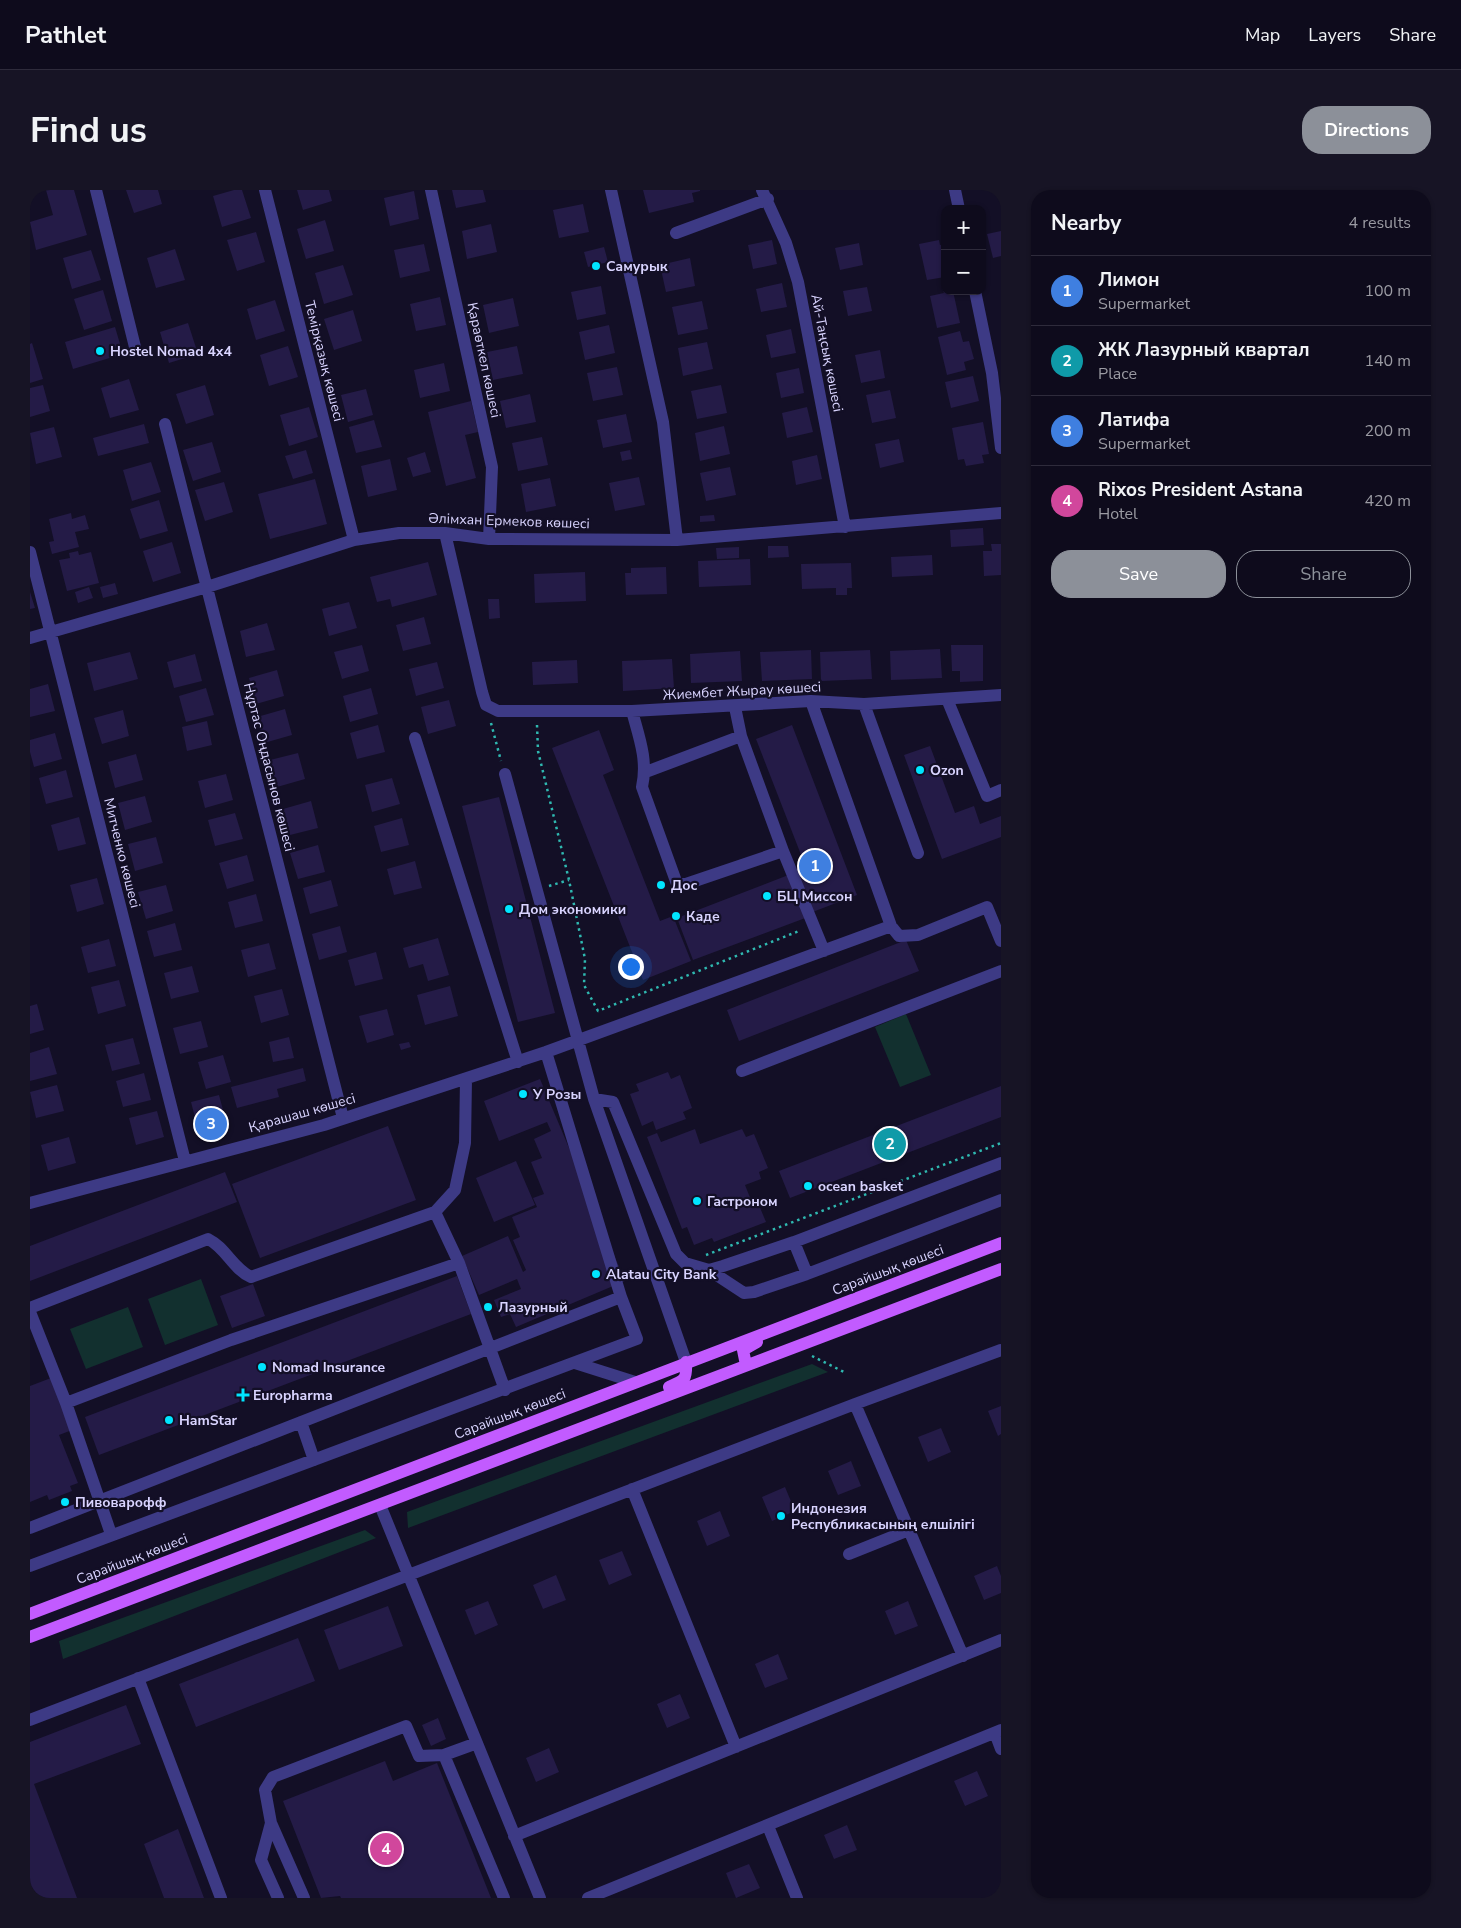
<!DOCTYPE html>
<html lang="en">
<head>
<meta charset="utf-8">
<style>
	:root { --surface:#0e0b1c; --page:#171425; --text:#f1f3f6; --muted:#9b9ba3; --line:#2e2b3b; --accent:#8c9099 }
	body { margin:0; font-family:"Nunito Sans",sans-serif; background:var(--page); color:var(--text) }
	.controls { position:absolute; right:15px; top:15px; display:grid; overflow:hidden; border-radius:10px; box-shadow:0 1px 4px #0004 }
	.controls button { width:45px; height:45px; display:grid; place-items:center; padding:0; border:0; border-bottom:1px solid var(--line); background:var(--surface); color:var(--text); font:25px sans-serif }
	.you { position:absolute; left:600px; top:776px; width:18px; height:18px; margin:-12px; border:4px solid #fff; border-radius:50%; background:#1a73e8; box-shadow:0 0 0 8px #1a73e833 }
	.badge { display:grid; place-items:center; width:32px; height:32px; border-radius:50%; background:var(--accent); color:#fff; font-size:16px; font-weight:700 }
	.pin { position:absolute; translate:-50% -50%; border:2px solid #fff; box-shadow:0 1px 5px #0006 }
	.list { margin:0; padding:0; list-style:none }
	h2 { display:flex; justify-content:space-between; align-items:center; height:65px; margin:0; padding:0 20px; font-size:21px }
	h2 small { font-size:16px; font-weight:400; color:var(--muted) }
	.list li { display:grid; grid-template-columns:32px 1fr auto; gap:15px; align-items:center; box-sizing:border-box; height:70px; padding:0 20px; border-top:1px solid var(--line) }
	.list b { display:block; font-size:19px; white-space:nowrap }
	.list p { margin:0; font-size:16px; white-space:nowrap; color:var(--muted) }
	.list em { font-size:16px; font-style:normal; color:var(--muted) }
	.actions { display:flex; gap:10px; padding:15px 20px }
	.actions a { flex:1; padding:11px 0; border:1px solid var(--accent); border-radius:20px; text-align:center; font-size:18px; color:var(--accent) }
	.actions .main { background:var(--accent); color:#fff }
	.map { position:relative; flex:none; width:971px; height:1708px; overflow:hidden; border-radius:20px }
	header { display:flex; align-items:center; gap:30px; box-sizing:border-box; height:70px; padding:0 25px; background:var(--surface); border-bottom:1px solid var(--line) }
	header strong { font-size:24px }
	nav { display:flex; gap:28px; margin-inline-start:auto; font-size:18px }
	.intro { display:flex; align-items:center; justify-content:space-between; box-sizing:border-box; height:120px; padding:0 30px }
	h1 { margin:0; font-size:35px }
	.button { padding:12px 22px; border-radius:20px; background:var(--accent); color:#fff; font-size:18px; font-weight:700 }
	main { display:flex; gap:30px; padding:0 30px }
	aside { flex:1; background:var(--surface); border-radius:20px; box-shadow:0 1px 4px #0004 }
	.map>svg:first-child { display:block }
	.green { fill:#12302f }
	.building { fill:#241b47 }
	.lines { fill:none; stroke-linecap:round; stroke-linejoin:round }
	.path { stroke:#2fb8b0; stroke-width:2.5; stroke-dasharray:2.5 4; stroke-linecap:butt }
	.minor { stroke:#3d3a85; stroke-width:12 }
	.major { stroke:#c25bff; stroke-width:12 }
	.poi-dot { fill:#00e5ff; stroke:#130f26; stroke-width:2 }
	.labels { text-anchor:middle; dominant-baseline:central; stroke-width:4.5; stroke-linejoin:round; paint-order:stroke }
	.poi-label { font-size:14px; font-weight:bold; fill:#d9d4ff; stroke:#130f26; text-anchor:start }
	.street-label { font-size:14px; fill:#d9d4ff; stroke:#130f26 }
</style>
</head>
<body>
<header>
<strong>Pathlet</strong>
<nav><a>Map</a><a>Layers</a><a>Share</a></nav>
</header>
<div class="intro"><h1>Find us</h1><a class="button">Directions</a></div>
<main>
<div class="map">
<svg width="971" height="1708" viewBox="0 0 971 1708">
	<rect width="100%" height="100%" fill="#130f26"/>
	<path class="green" d="M876 824 901 885 870 897 845 837Z
		M171 1089 188 1135 135 1155 118 1109Z
		M98 1117 113 1157 56 1179 40 1139Z
		M782 1174 798 1182 378 1338 377 1322Z
		M335 1340 346 1348 33 1469 29 1451Z"/>
	<path class="building" d="M16 0H44L57 45 6 60 0 32 23 25Z
		M96 0H128L132 14 104 23Z
		M204 0H212L221 28 192 37 183 6Z
		M267 0H299L302 11 273 20Z
		M422 0H453L456 12 426 18Z
		M613 0H670V1L662 3 664 12 619 23Z
		M384 1 389 29 360 36 354 8Z
		M553 14 559 42 529 48 523 20Z
		M295 30 304 61 276 69 267 39Z
		M461 34 467 62 437 69 432 41Z
		M971 41V66L963 68 957 44Z
		M226 42 235 72 207 81 197 50Z
		M742 50 747 74 723 79 718 55Z
		M909 50 910 55 915 54V87L897 90 889 54Z
		M829 53 833 75 810 80 805 58Z
		M394 54 400 81 370 88 364 60Z
		M574 57 578 72 558 77 554 62Z
		M145 59 155 90 126 98 117 68Z
		M61 60 71 90 42 99 33 68Z
		M660 68 665 96 636 102 630 75Z
		M313 75 323 105 294 114 285 83Z
		M752 93 757 117 731 122 726 99Z
		M571 96 576 124 547 130 541 102Z
		M837 97 842 121 818 126 813 101Z
		M915 97V101H923L930 133 907 138 900 106 914 103 912 98Z
		M73 100 82 131 54 140 44 109Z
		M410 107 416 135 386 141 380 114Z
		M483 108 489 136 459 143 453 115Z
		M245 110 255 141 226 150 217 119Z
		M672 111 678 139 648 145 642 117Z
		M323 120 332 151 304 160 294 129Z
		M158 133 168 164 139 173 130 142Z
		M579 135 585 163 555 170 549 142Z
		M85 137 93 164 43 179 35 152Z
		M761 139 766 163 741 168 736 145Z
		M930 141 933 152 939 151 944 169 934 172 936 180 917 185 908 147Z
		M677 152 683 179 653 186 648 158Z
		M2 153 13 189 0 193V154Z
		M258 156 268 187 239 196 230 165Z
		M487 156 493 184 463 190 457 162Z
		M850 160 855 188 831 193 825 165Z
		M414 173 420 201 390 208 384 180Z
		M587 177 593 205 563 211 557 183Z
		M769 178 774 203 751 208 746 183Z
		M943 186 949 211 921 218 915 192Z
		M99 189 109 220 80 228 71 198Z
		M13 195 20 221 0 227V198Z
		M175 195 184 225 156 234 146 204Z
		M691 195 697 223 667 229 661 201Z
		M336 199 343 225 318 232 311 205Z
		M860 200 866 228 842 233 836 205Z
		M500 204 506 232 476 238 470 211Z
		M441 211 448 242 435 245 446 288 416 296 398 222Z
		M279 217 288 247 259 256 250 225Z
		M777 217 783 242 757 248 752 223Z
		M596 224 602 252 573 258 567 230Z
		M344 230 352 257 326 263 319 237Z
		M953 232 959 264 952 265 954 273 936 276 934 269 928 270 922 238Z
		M114 234 119 253 68 266 63 248Z
		M694 236 700 264 670 271 665 243Z
		M24 237 32 267 6 274 0 243Z
		M512 247 518 275 488 281 482 253Z
		M869 249 874 272 850 278 845 254Z
		M182 252 191 282 163 291 153 260Z
		M276 260 283 283 263 289 255 266Z
		M600 260 602 269 592 271 590 262Z
		M395 262 401 282 383 287 377 268Z
		M787 265 792 289 766 295 762 271Z
		M360 269 367 300 338 307 331 276Z
		M121 272 131 302 102 311 93 280Z
		M700 277 706 305 676 311 670 283Z
		M609 287 615 315 585 321 579 293Z
		M520 288 526 316 496 322 491 294Z
		M285 289 297 334 240 349 228 304Z
		M194 292 203 322 175 331 165 300Z
		M129 310 138 341 110 349 100 319Z
		M41 323 42 329 55 325 59 339 45 342 49 357 22 364 19 352 24 351 19 329Z
		M684 325 685 331 670 332V326Z
		M953 338 954 355 921 357 920 340Z
		M142 352 151 383 123 392 113 361Z
		M961 354H971V385L954 386 953 361H962Z
		M738 356H758L759 367 738 368Z
		M709 357V368L687 369 686 358Z
		M48 361 49 365 61 362 69 393 37 401 29 370 40 368 39 363Z
		M902 365 903 385 862 387 861 367Z
		M720 369 721 395 669 397 668 371Z
		M398 372 407 405 362 417 360 409 347 412 340 387Z
		M821 373 822 398H817V405H806V398L772 399 771 374Z
		M636 377 637 404 596 405 595 383H601V378Z
		M555 382 556 411 505 413 504 384Z
		M85 393 88 404 73 408 70 397Z
		M59 397 63 408 48 413 45 402Z
		M0 402 5 418 0 419Z
		M458 409H469L470 428 459 429Z
		M319 412 327 438 299 446 292 419Z
		M394 427 401 454 373 461 366 435Z
		M237 433 245 460 216 467 210 441Z
		M332 455 339 481 312 489 304 462Z
		M921 455H953V491L930 492V481H922Z
		M910 459 912 488 861 490 860 461Z
		M781 460 782 489 732 491 730 462Z
		M840 460 842 489 791 491 790 462Z
		M710 461 712 491 661 493 660 464Z
		M100 462 108 489 64 501 57 473Z
		M165 464 172 491 144 498 137 472Z
		M642 469 644 498 593 501 592 471Z
		M547 470 548 493 503 495 502 472Z
		M407 472 414 498 386 506 379 479Z
		M247 480 254 506 226 514 219 488Z
		M18 494 25 521 0 527V499Z
		M176 498 184 525 156 532 149 506Z
		M341 498 348 524 320 532 313 506Z
		M419 510 426 536 398 544 391 517Z
		M255 519 262 545 234 553 227 527Z
		M93 520 99 546 72 554 64 528Z
		M177 531 182 555 157 561 152 537Z
		M348 535 355 562 327 569 320 543Z
		M762 535 827 705 780 723 764 680 775 675 726 549Z
		M569 540 584 580 573 585 630 731 643 726 661 771 613 790 522 558Z
		M25 543 32 569 4 577 0 562V550Z
		M900 556 925 623 944 616 950 634 971 626V647L912 669 874 565Z
		M268 563 275 589 247 597 240 570Z
		M106 564 113 590 85 598 78 572Z
		M36 580 43 607 16 614 9 588Z
		M196 584 203 610 175 618 168 591Z
		M362 588 370 614 342 622 335 595Z
		M115 606 122 632 95 640 88 613Z
		M469 607 525 823 488 832 432 616Z
		M281 611 288 638 260 645 253 619Z
		M205 623 213 649 185 656 178 630Z
		M49 627 56 654 28 661 21 635Z
		M372 628 379 655 351 662 344 636Z
		M126 647 133 673 105 681 98 654Z
		M288 655 295 682 268 689 260 663Z
		M217 665 224 691 197 699 189 673Z
		M385 671 392 698 364 705 357 679Z
		M761 684 778 727 663 770 647 728Z
		M67 688 74 714 47 722 40 695Z
		M301 690 308 716 280 724 273 698Z
		M136 695 143 721 116 729 108 702Z
		M226 704 233 731 205 738 198 712Z
		M145 733 152 760 124 767 117 741Z
		M310 736 317 762 289 770 282 744Z
		M408 748 419 785 398 791 393 774 379 778 373 758Z
		M79 749 86 776 58 783 51 757Z
		M876 750 889 781 709 851 697 820Z
		M239 753 246 779 218 787 211 760Z
		M346 762 353 789 325 796 318 770Z
		M162 776 169 802 141 809 134 783Z
		M89 790 96 816 68 824 61 797Z
		M420 796 428 826 395 835 387 805Z
		M252 799 259 825 231 833 224 806Z
		M7 814 14 840 0 844V816Z
		M357 819 364 845 337 853 329 826Z
		M171 831 178 857 150 864 143 838Z
		M259 847 264 868 243 872 239 852Z
		M103 848 110 874 82 881 75 855Z
		M379 852 381 857 371 860 369 854Z
		M19 857 27 884 0 891V863Z
		M193 865 201 892 176 899 168 872Z
		M273 878 276 891 247 899 249 907 207 918 201 897Z
		M638 882 641 889 650 885 662 918 653 922 656 929 626 940 623 931 612 936 600 904 609 901 606 894Z
		M114 883 121 910 93 917 86 891Z
		M510 889 595 1091 486 1137 480 1124 471 1127 464 1110 491 1099 485 1084 487 1089 449 1105 432 1066 478 1046 493 1082 496 1080 483 1050 490 1047 482 1027 507 1017 503 1008 514 1004 501 972 512 968 504 949 521 941 517 932 469 951 454 911Z
		M27 895 34 921 6 928 0 902Z
		M971 896V927L760 1008 749 981Z
		M189 905 196 931 168 939 161 912Z
		M127 921 134 947 106 955 99 928Z
		M358 936 386 1010 230 1068 202 994Z
		M665 939 670 954 712 939 716 947 724 944 738 978 729 982 731 989 715 995 721 1010 726 1008 736 1032 684 1052 682 1048 664 1055 657 1037 652 1039 617 947 627 943 631 952Z
		M39 947 46 973 18 981 11 955Z
		M486 971 505 1015 464 1032 446 988Z
		M195 982 207 1012 0 1091V1056Z
		M427 1086 441 1124 69 1265 55 1227Z
		M223 1094 235 1126 202 1138 190 1106Z
		M21 1188 42 1240 29 1245 48 1293 40 1296 42 1301 19 1310 17 1305 0 1312V1196Z
		M971 1216V1244L968 1246 958 1221Z
		M911 1238 921 1262 898 1272 888 1247Z
		M821 1271 831 1296 808 1305 798 1281Z
		M755 1297 765 1321 742 1331 732 1307Z
		M690 1321 700 1346 677 1356 667 1331Z
		M592 1361 602 1385 579 1395 569 1370Z
		M967 1376 971 1386V1403L954 1410 944 1386Z
		M526 1385 536 1410 513 1419 503 1395Z
		M458 1411 468 1435 445 1445 435 1420Z
		M878 1411 888 1436 865 1445 855 1421Z
		M358 1416 373 1456 309 1480 294 1440Z
		M268 1448 285 1491 166 1537 149 1494Z
		M748 1464 758 1489 735 1498 725 1474Z
		M650 1504 660 1528 637 1538 627 1514Z
		M96 1515 111 1554 4 1594 47 1708H4L0 1698V1552Z
		M408 1528 416 1549 401 1556 392 1535Z
		M519 1558 529 1582 506 1592 496 1568Z
		M355 1571 363 1591 407 1573 461 1708H311L310 1706 291 1708 253 1611Z
		M947 1581 958 1606 935 1616 924 1591Z
		M817 1635 827 1660 804 1669 794 1645Z
		M148 1639 174 1708H134L114 1654Z
		M719 1674 730 1698 706 1708 696 1683Z"/>
	<g class="lines">
		<path class="path" d="M461 533 471 571
			M507 535 508 561 539 690 555 769 554 795 568 821 769 741
			M519 696 539 690
			M676 1065 971 953
			M782 1166 816 1183"/>
		<path class="minor" d="M66 0 105 157
			M235 0 324 350
			M401 0 462 277 459 349
			M581 0 633 232 647 350
			M732 0 756 53 768 92 815 337
			M925 0 929 19
			M646 43 738 9
			M945 101 962 183 971 258
			M135 234 313 928
			M415 343 452 502 456 515 468 521H602L781 511 834 514 971 505
			M0 362 155 971
			M0 448 177 397 324 350 369 343H415L459 349 647 350 971 323
			M917 509 957 606 971 600
			M781 511 861 736 869 746 888 745 957 717 971 751
			M834 514 888 663
			M602 521C609 547 618 570 612 597L647 694H656L753 661 711 546 705 517
			M385 548 488 872
			M616 582 711 546
			M475 584 564 909 656 1172
			M753 661 794 761
			M516 862 591 1107
			M712 881 971 781
			M436 889 435 953 425 1000 405 1022 429 1073 475 1200
			M564 909 583 912 646 1064 655 1073 679 1080 693 1076 764 1052 971 973
			M0 1013 294 935 516 862 861 736
			M764 1052 777 1084
			M679 1080 714 1103 724 1102 777 1084 971 1010
			M0 1118 178 1049C196 1058 203 1079 221 1087L405 1022
			M0 1122 36 1213 81 1344
			M545 1173 605 1192
			M36 1213 201 1150 429 1073
			M825 1214 933 1466
			M271 1232 284 1270
			M602 1299 706 1557
			M350 1315 510 1708
			M0 1338 591 1107 607 1149 0 1376
			M819 1364 879 1340
			M108 1488 191 1708
			M0 1530 825 1214 971 1160
			M965 1543 971 1559
			M414 1565 447 1553
			M241 1633 231 1670 248 1708
			M738 1636 767 1708
			M484 1646 971 1450
			M274 1708 241 1633 235 1600 243 1587 376 1536 389 1566 414 1565 474 1708
			M558 1708 971 1540"/>
		<path class="major" d="M716 1175 713 1160 727 1152
			M639 1197C655 1190 657 1190 656 1172
			M0 1424 971 1053
			M0 1447 971 1079"/>
	</g>
	<g class="poi-dot">
		<circle cx="566" cy="76" r="5"/>
		<circle cx="70" cy="161" r="5"/>
		<circle cx="890" cy="580" r="5"/>
		<circle cx="631" cy="695" r="5"/>
		<circle cx="737" cy="706" r="5"/>
		<circle cx="479" cy="719" r="5"/>
		<circle cx="646" cy="726" r="5"/>
		<circle cx="493" cy="904" r="5"/>
		<circle cx="778" cy="996" r="5"/>
		<circle cx="667" cy="1011" r="5"/>
		<circle cx="566" cy="1084" r="5"/>
		<circle cx="458" cy="1117" r="5"/>
		<circle cx="232" cy="1177" r="5"/>
		<path d="M210.5 1197.5h5v5h5v5h-5v5h-5v-5h-5v-5h5z"/>
		<circle cx="139" cy="1230" r="5"/>
		<circle cx="35" cy="1312" r="5"/>
		<circle cx="751" cy="1326" r="5"/>
	</g>
	<g class="labels">
		<g class="poi-label">
			<text x="576" y="76">Самурык</text>
			<text x="80" y="161">Hostel Nomad 4x4</text>
			<text x="900" y="580">Ozon</text>
			<text x="641" y="695">Дос</text>
			<text x="747" y="706">БЦ Миссон</text>
			<text x="489" y="719">Дом экономики</text>
			<text x="656" y="726">Каде</text>
			<text x="503" y="904">У Розы</text>
			<text x="788" y="996">ocean basket</text>
			<text x="677" y="1011">Гастроном</text>
			<text x="576" y="1084">Alatau City Bank</text>
			<text x="468" y="1117">Лазурный</text>
			<text x="242" y="1177">Nomad Insurance</text>
			<text x="223" y="1205">Europharma</text>
			<text x="149" y="1230">HamStar</text>
			<text x="45" y="1312">Пивоварофф</text>
			<text x="761" y="1318">Индонезия<tspan x="761" dy="16">Республикасының елшілігі</tspan></text>
		</g>
		<g class="street-label">
			<text transform="translate(797 163) rotate(79)">Ай-Таңсық көшесі</text>
			<text transform="translate(454 170) rotate(78)">Қараөткел көшесі</text>
			<text transform="translate(294 171) rotate(76)">Темірқазық көшесі</text>
			<text transform="translate(479 331) rotate(2)">Әлімхан Ермеков көшесі</text>
			<text transform="translate(712 501) rotate(-3)">Жиембет Жырау көшесі</text>
			<text transform="translate(239 577) rotate(76)">Нұртас Оңдасынов көшесі</text>
			<text transform="translate(92 663) rotate(76)">Митченко көшесі</text>
			<text transform="translate(272 923) rotate(-16)">Қарашаш көшесі</text>
			<text transform="translate(858 1080) rotate(-21)">Сарайшық көшесі</text>
			<text transform="translate(480 1224) rotate(-21)">Сарайшық көшесі</text>
			<text transform="translate(102 1369) rotate(-21)">Сарайшық көшесі</text>
		</g>
	</g>
</svg>
<div class="controls">
<button>+</button>
<button>−</button>
</div>
<div class="you"></div>
<div class="pin badge" style="left:785px;top:676px;background:#3f7fe0">1</div>
<div class="pin badge" style="left:860px;top:954px;background:#0f9aa8">2</div>
<div class="pin badge" style="left:181px;top:934px;background:#3f7fe0">3</div>
<div class="pin badge" style="left:356px;top:1659px;background:#d1479c">4</div>
</div>
<aside>
<h2>Nearby<small>4 results</small></h2>
<ul class="list">
<li><span class="badge" style="background:#3f7fe0">1</span><div><b>Лимон</b><p>Supermarket</p></div><em>100 m</em></li>
<li><span class="badge" style="background:#0f9aa8">2</span><div><b>ЖК Лазурный квартал</b><p>Place</p></div><em>140 m</em></li>
<li><span class="badge" style="background:#3f7fe0">3</span><div><b>Латифа</b><p>Supermarket</p></div><em>200 m</em></li>
<li><span class="badge" style="background:#d1479c">4</span><div><b>Rixos President Astana</b><p>Hotel</p></div><em>420 m</em></li>
</ul>
<div class="actions"><a class="main">Save</a><a>Share</a></div>
</aside>
</main>
</body>
</html>
